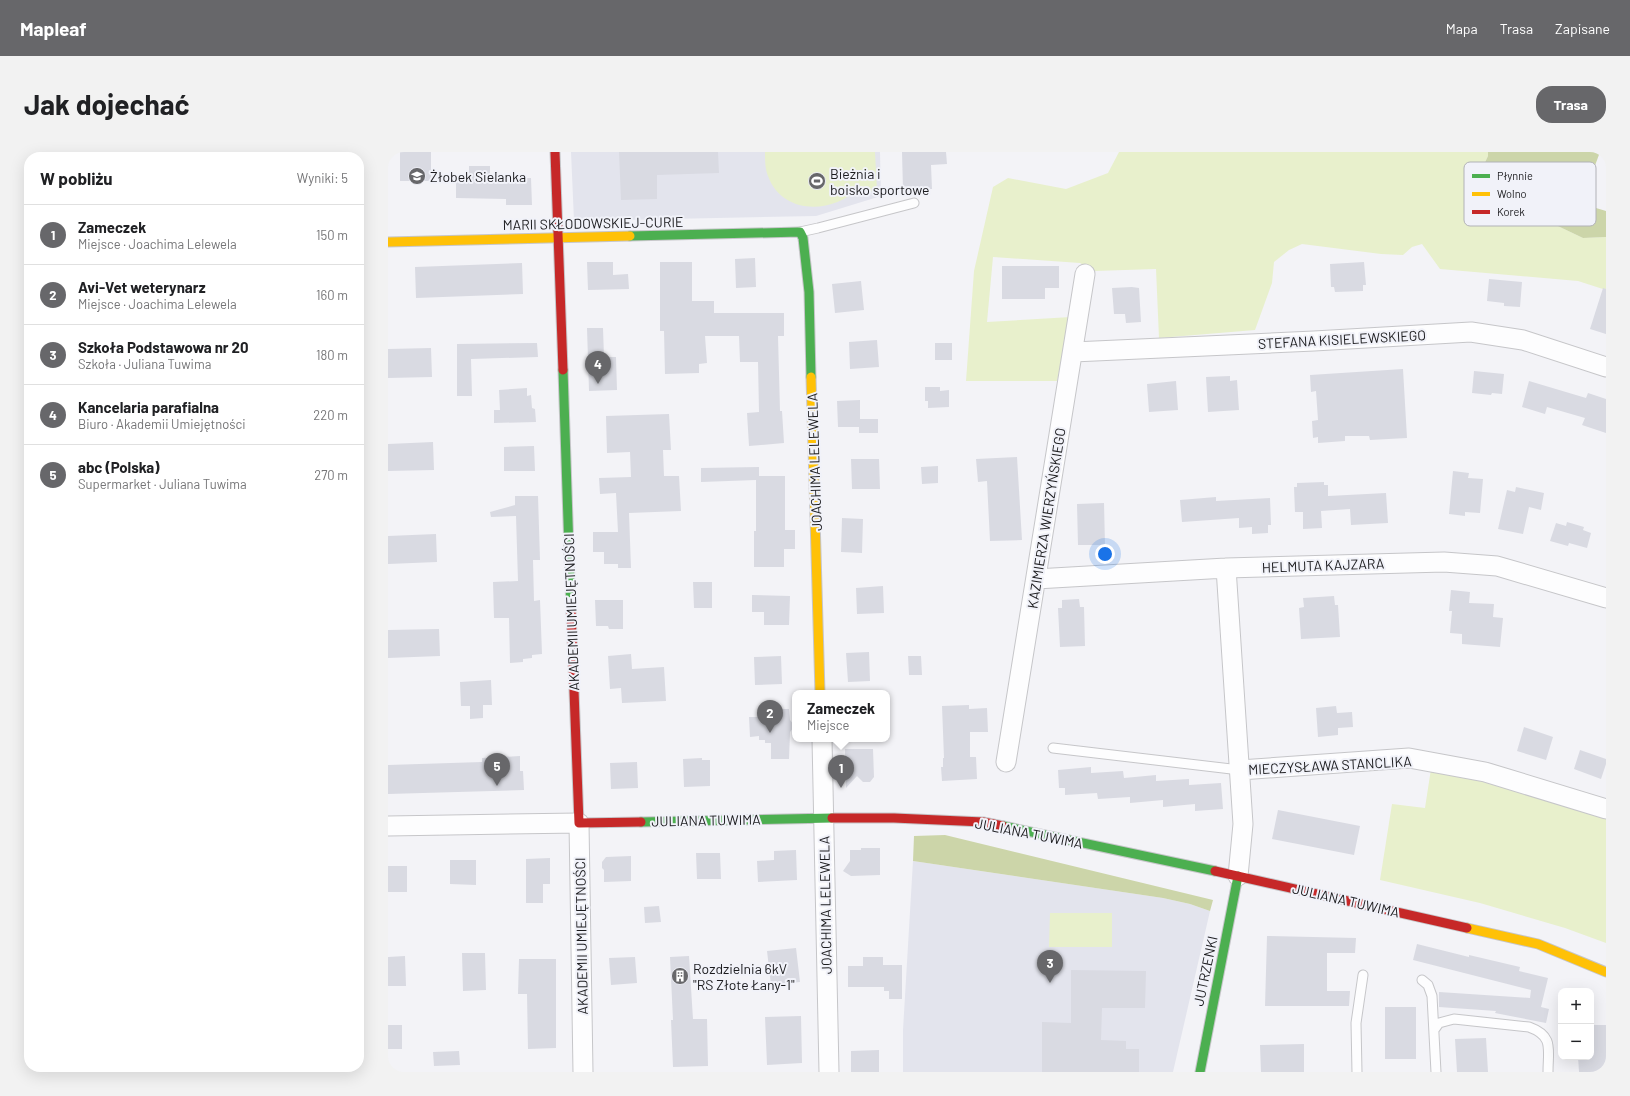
<!DOCTYPE html>
<html lang="pl">
<head>
<meta charset="utf-8">
<style>
	:root { --surface:#fff; --page:#f2f2f2; --text:#202124; --muted:#757577; --line:#e0e0e0; --accent:#67676a }
	body { margin:0; font-family:Barlow,sans-serif; background:var(--page); color:var(--text) }
	.controls { position:absolute; right:12px; bottom:12px; display:grid; overflow:hidden; border-radius:8px; box-shadow:0 4px 16px #0002 }
	.controls button { width:36px; height:36px; display:grid; place-items:center; padding:0; border:0; border-bottom:1px solid var(--line); background:var(--surface); color:var(--text); font:20px sans-serif }
	.you { position:absolute; left:717px; top:402px; width:14px; height:14px; margin:-10px; border:3px solid #fff; border-radius:50%; background:#1a73e8; box-shadow:0 0 0 6px #1a73e833 }
	.badge { display:grid; place-items:center; width:26px; height:26px; border-radius:50%; background:var(--accent); color:#fff; font-size:13px; font-weight:700 }
	.pin { position:absolute; translate:-50% -33px; filter:drop-shadow(0 1px 2px #0008) }
	.pin::after { content:''; position:absolute; top:21px; width:14px; height:12px; background:inherit; clip-path:polygon(0 0,100% 0,50% 100%) }
	.popup { position:absolute; left:404px; top:538px; width:98px; height:52px; box-sizing:border-box; display:grid; place-content:center; border-radius:8px; background:var(--surface); filter:drop-shadow(0 1px 3px #0005); font-size:13px; white-space:nowrap; color:var(--muted) }
	.popup b { font-size:15px; color:var(--text) }
	.popup::after { content:''; position:absolute; left:50%; top:100%; margin-left:-8px; border:8px solid transparent; border-top-color:var(--surface) }
	.list { margin:0; padding:0; list-style:none }
	h2 { display:flex; justify-content:space-between; align-items:center; height:52px; margin:0; padding:0 16px; font-size:17px }
	h2 small { font-size:13px; font-weight:400; color:var(--muted) }
	.list li { display:grid; grid-template-columns:26px 1fr auto; gap:12px; align-items:center; box-sizing:border-box; height:60px; padding:0 16px; border-top:1px solid var(--line) }
	.list b { display:block; font-size:15px; white-space:nowrap }
	.list p { margin:0; font-size:13px; white-space:nowrap; color:var(--muted) }
	.list em { font-size:13px; font-style:normal; color:var(--muted) }
	.map { position:relative; flex:none; width:1218px; height:920px; overflow:hidden; border-radius:16px }
	header { display:flex; align-items:center; gap:24px; box-sizing:border-box; height:56px; padding:0 20px; background:var(--accent); color:#fff }
	header strong { font-size:19px }
	nav { display:flex; gap:22px; margin-inline-start:auto; font-size:14px }
	.intro { display:flex; align-items:center; justify-content:space-between; box-sizing:border-box; height:96px; padding:0 24px }
	h1 { margin:0; font-size:28px }
	.button { padding:10px 18px; border-radius:16px; background:var(--accent); color:#fff; font-size:14px; font-weight:700 }
	main { display:flex; gap:24px; padding:0 24px }
	aside { flex:1; background:var(--surface); border-radius:16px; box-shadow:0 4px 16px #0002 }
	.map>svg:first-child { display:block }
	.built { fill:#e3e4ed }
	.green { fill:#e8f0cc }
	.forest { fill:#ccd5a9 }
	.building { fill:#d9dae2 }
	.lines { fill:none; stroke-linecap:round; stroke-linejoin:round }
	.lane-casing { stroke:#c6c6c9; stroke-width:11 }
	.street-casing { stroke:#c6c6c9; stroke-width:21 }
	.fast-casing { stroke:#c6c6c9; stroke-width:11 }
	.slow-casing { stroke:#c6c6c9; stroke-width:11 }
	.jam-casing { stroke:#c6c6c9; stroke-width:11 }
	.lane { stroke:#fdfdfe; stroke-width:9 }
	.street { stroke:#fdfdfe; stroke-width:19 }
	.fast { stroke:#4caf50; stroke-width:9 }
	.slow { stroke:#ffc107; stroke-width:9 }
	.jam { stroke:#c62828; stroke-width:9 }
	.labels { text-anchor:middle; dominant-baseline:central; stroke-width:4; stroke-linejoin:round; paint-order:stroke }
	.poi-label { font-size:14px; fill:#1b1b1e; stroke:#f1f2f9; text-anchor:start }
	.street-label { font-size:14px; fill:#1b1b1e; stroke:#f1f2f9 }
	.key { fill:#f1f2f9; stroke:#b1b2b7; stroke-width:1 }
	.key-label { font-size:11px; fill:#1b1b1e }
</style>
</head>
<body>
<header>
<strong>Mapleaf</strong>
<nav><a>Mapa</a><a>Trasa</a><a>Zapisane</a></nav>
</header>
<div class="intro"><h1>Jak dojechać</h1><a class="button">Trasa</a></div>
<main>
<aside>
<h2>W pobliżu<small>Wyniki: 5</small></h2>
<ul class="list">
<li><span class="badge">1</span><div><b>Zameczek</b><p>Miejsce · Joachima Lelewela</p></div><em>150 m</em></li>
<li><span class="badge">2</span><div><b>Avi-Vet weterynarz</b><p>Miejsce · Joachima Lelewela</p></div><em>160 m</em></li>
<li><span class="badge">3</span><div><b>Szkoła Podstawowa nr 20</b><p>Szkoła · Juliana Tuwima</p></div><em>180 m</em></li>
<li><span class="badge">4</span><div><b>Kancelaria parafialna</b><p>Biuro · Akademii Umiejętności</p></div><em>220 m</em></li>
<li><span class="badge">5</span><div><b>abc (Polska)</b><p>Supermarket · Juliana Tuwima</p></div><em>270 m</em></li>
</ul>
</aside>
<div class="map">
<svg width="1218" height="920" viewBox="0 0 1218 920">
	<rect width="100%" height="100%" fill="#f3f3f7"/>
	<path class="built" d="M183 0H492L493 44 428 64 186 69Z
		M525 709 775 746 802 752 822 759 785 920H515V878Z"/>
	<path class="green" d="M377 0H487L489 39 470 40V37C444 62 394 63 380 24 377 17 377 7 377 0Z
		M731 0H1100V4L1092 21 1102 55 1153 66 1195 86 1218 85V138L1190 129 1052 117 1034 92 1024 95 1015 103 993 102 914 92 901 98 886 110 884 131 867 178 771 186 768 117 706 119 692 111 605 105 599 170 683 165 669 229H578L586 119 605 35 620 26 678 37 720 21Z
		M1043 617 1099 631 1218 666V791L1177 776 1092 751 992 728 1004 652 1037 656Z
		M662 761H724V795H661Z"/>
	<path class="forest" d="M1100 0H1212L1202 27 1208 56 1218 59V85L1195 86 1153 66 1102 55 1088 38 1092 21 1100 4Z
		M557 683 825 748 822 759 802 752 775 746 525 709 526 684Z"/>
	<path class="building" d="M12 0H43V29H12Z
		M231 0H330L331 21 269 23V47L233 48Z
		M514 0H558L559 12 543 13 544 37 515 38Z
		M81 14H102V26H143L144 53H118V47L68 46V27H75V23H81Z
		M367 106 368 135 348 136 347 107Z
		M199 110H225V123L240 122 241 137 200 138Z
		M272 110H304V149H326V161H396V184H390L392 259H394L396 291 361 294 359 261 371 260 370 210H352L351 184H317L319 211 311 212V221L277 222 276 179H272Z
		M976 110 978 133H975V139L947 140 946 135H943L942 112Z
		M134 111 135 142 28 146 27 115Z
		M614 114H671V136H657V147H614Z
		M1101 127 1134 130 1132 155 1116 154V151L1099 149Z
		M473 129 476 158 447 161 444 132Z
		M744 135 751 136 753 170 738 171 737 162H726L724 136Z
		M1215 136 1218 137V182L1202 177Z
		M199 176H215L216 205H228L229 238 201 239Z
		M489 188 491 215 462 217 461 190Z
		M149 191 150 205 83 207 84 244H69V192Z
		M547 191H564V208H547Z
		M43 196 44 225 0 226V197Z
		M1015 217 1019 286 982 288 981 284H957V289L930 291V285L925 286 924 269 930 268 928 239 923 240 922 223Z
		M1086 219 1116 222 1114 242 1104 241 1103 243 1084 241Z
		M842 224V229L849 228 851 258 820 260 818 225Z
		M788 229 790 258 761 260 759 232Z
		M1141 229 1198 246 1200 241 1218 247V281L1194 273 1197 266 1159 255 1157 262 1134 255Z
		M537 235H552V239L561 238V255L540 256V249H537Z
		M139 236V244L143 243 144 256 147 257 148 270 106 271V258H112L111 238Z
		M472 248V267H490V281H471V275H450L449 249Z
		M281 262 283 298H275L276 324H291L293 359 241 361 243 416H230V412H216V400H205V380H230L228 341 212 342 211 326 243 325 242 300 219 301 218 264Z
		M45 290 46 318 0 319V292Z
		M146 294 147 319H116V295Z
		M629 305 634 388 602 389 599 329 590 330 588 307Z
		M463 307H491L492 337H464Z
		M550 314V331L534 332 533 315Z
		M371 315V324H397V378H407V397H396V415H366V379H368V328L313 330V316Z
		M1065 319 1081 321 1080 326 1095 327 1092 361 1077 360V364L1061 362Z
		M936 330V333H940V344L998 341 1000 371 963 373 962 357 933 359 934 376 915 377V360H907L906 335H909V331Z
		M1128 335 1156 341 1153 358 1141 355 1135 382 1110 377 1119 338 1127 340Z
		M127 344H150L152 408H145L146 449 152 448 154 502 144 503V506L135 507V510L122 511 121 466H106L105 430 130 429 128 364 103 365 102 360 127 353Z
		M828 345V349L882 346 883 373H880V381L864 382V375L851 376V366L794 370 792 348Z
		M716 351 717 393H690L689 352Z
		M454 366 475 367 474 401 453 400Z
		M1179 370 1196 375 1195 378 1203 381 1199 396 1181 391 1180 394 1162 389 1168 371 1178 374Z
		M48 382 49 410 0 412V384Z
		M305 430H324V456H306Z
		M495 434 496 461 469 462 468 436Z
		M1063 438 1082 440 1081 451 1106 452 1105 465 1115 466 1112 495 1074 492V482L1062 481 1064 459H1061Z
		M364 443 402 444 401 473H376V460H364Z
		M946 444 947 453H950L952 485 913 487 911 456 916 455 915 446Z
		M691 447 692 455H696L697 494 672 495 670 456H674V448Z
		M207 448H235V477H221L220 474H208Z
		M51 477 52 504 0 506V478Z
		M481 500 482 529 460 530 458 501Z
		M243 502 244 517 276 515 278 549 234 551 233 536 222 537 220 504Z
		M393 504 394 532 367 533 366 505Z
		M520 504H533L534 523H521Z
		M103 528 104 553H95V566L82 567V554H73L72 530Z
		M581 553V557L599 556 600 580H582V605H588L589 627 554 629 553 615H555V606H556L554 554Z
		M948 554 949 561 964 560 965 575 950 576V583L930 585 928 556Z
		M377 557H401L402 568 407 574 402 580 401 607H383V591H377V588H371V584L362 585 361 565H371V561H377Z
		M1136 575 1165 585 1158 608 1129 599Z
		M457 597H485L486 625 482 630H475L469 624 458 636Z
		M1192 598 1218 607V612L1213 627 1186 617Z
		M132 604V619H135L136 638 0 642V613L94 610V606Z
		M314 606V608H322V634L296 635 295 607Z
		M249 610 250 636 223 637 222 611Z
		M703 615V621L735 619 736 626 768 623V629L801 627V633L833 631 835 657 807 659V652L775 655V648L742 651V645L710 647 709 641 677 643V636H671L670 618Z
		M890 658 972 674 966 703 884 687Z
		M473 696H492V723L463 724 455 719 462 709V698H473Z
		M408 698 409 728 370 730 369 709 386 708V699Z
		M308 701H332L333 727H309Z
		M243 704V729L216 730V718L214 716V710L218 705Z
		M162 706V732H155V751H138V707Z
		M62 708H88V733L62 732Z
		M0 714H19V740H0Z
		M271 754 273 770 257 771 256 755Z
		M879 784 968 786 967 801H939V839H962L961 854H877Z
		M1029 792 1081 805V803L1132 815 1131 819 1160 826 1153 855 1161 857 1158 871 1107 861 1108 859 1051 855V840L1142 846 1143 838 1025 808Z
		M408 796 412 830 383 833 379 799Z
		M74 801H97L98 838 75 839Z
		M17 804 18 834H0V805Z
		M301 804 305 867H319L320 914 285 915 283 868H285L282 805Z
		M247 805 249 831 223 833 221 806Z
		M475 805H495V813H514V847H501V839H496V835H460V814H475Z
		M131 807H168V896L140 897 139 842H130Z
		M683 818 758 819 757 856H714L713 888 738 889V897H751V920H654V870L683 871Z
		M997 855H1028V907H997Z
		M413 864 414 911 379 913 377 865Z
		M0 873H14V897H0Z
		M1203 873H1218V920H1191L1190 905H1203Z
		M1098 886 1100 920H1069L1067 887Z
		M916 892V920H873L872 893Z
		M491 898V920H463V899Z
		M71 899 72 913 46 914 45 900Z"/>
	<g class="lines">
		<g class="lane-casing">
			<path id="lane" d="M412 80 430 76 526 51
				M665 596 852 618
				M1034 828 1040 833 1044 844 1048 920
				M1046 878 1051 871 1066 867 1141 875C1166 884 1160 897 1160 920
				M969 920 968 871 975 823"/>
		</g>
		<g class="street-casing">
			<path id="street" d="M685 200 926 189 1083 180 1135 188 1218 215
				M838 416 855 672 850 724
				M648 427 838 416 1056 410 1109 414 1218 446
				M434 587 441 920
				M618 610 697 122
				M852 618 1021 606 1097 620 1218 657
				M0 674 191 671 195 920"/>
		</g>
		<g class="fast-casing">
			<path id="fast" d="M242 84 412 80 415 86 421 140 423 225
				M175 218 183 459
				M253 670 444 666
				M615 674 827 719
				M812 920 850 724"/>
		</g>
		<g class="slow-casing">
			<path id="slow" d="M0 90 242 84
				M423 225 432 541
				M1079 776 1150 792 1218 820"/>
		</g>
		<g class="jam-casing">
			<path id="jam" d="M167 0 175 218
				M183 459 191 671 253 670
				M444 666H506L595 670 615 674
				M827 719 1079 776"/>
		</g>
		<use href="#lane" class="lane"/>
		<use href="#street" class="street"/>
		<use href="#fast" class="fast"/>
		<use href="#slow" class="slow"/>
		<use href="#jam" class="jam"/>
	</g>
	<defs>
		<g id="school-disc" transform="scale(0.9)"><circle r="9.5" fill="#67676a" stroke="#f1f2f9"/><path d="M0-5L7-2L0 1L-7-2ZM-4 1L0 2.5L4 1V4Q0 6-4 4Z" fill="#fff"/></g>
		<g id="stadium-disc" transform="scale(0.9)"><circle r="9.5" fill="#67676a" stroke="#f1f2f9"/><path d="M0-5a6.5 5 0 1 0 0 10a6.5 5 0 1 0 0-10ZM-3.5-1.8h7v3.6h-7Z" fill="#fff"/></g>
		<g id="building-disc" transform="scale(0.9)"><circle r="9.5" fill="#67676a" stroke="#f1f2f9"/><path d="M-4-6H4V6H1V3H-1V6H-4ZM-2.5-4.3h1.7v1.8h-1.7ZM.8-4.3h1.7v1.8H.8ZM-2.5-1h1.7V.8h-1.7ZM.8-1h1.7V.8H.8Z" fill="#fff"/></g>
	</defs>
	<g fill-rule="evenodd">
		<use href="#school-disc" x="29" y="24"/>
		<use href="#stadium-disc" x="429" y="29"/>
		<use href="#building-disc" x="292" y="824"/>
	</g>
	<g class="labels">
		<g class="poi-label">
			<text x="442" y="21">Bieżnia i<tspan x="442" dy="16">boisko sportowe</tspan></text>
			<text x="42" y="24">Żłobek Sielanka</text>
			<text x="305" y="816">Rozdzielnia 6kV<tspan x="305" dy="16">"RS Złote Łany-1"</tspan></text>
		</g>
		<g class="street-label">
			<text transform="translate(205 71) rotate(-1)">MARII SKŁODOWSKIEJ-CURIE</text>
			<text transform="translate(954 187) rotate(-3)">STEFANA KISIELEWSKIEGO</text>
			<text transform="translate(426 310) rotate(-92)">JOACHIMA LELEWELA</text>
			<text transform="translate(658 366) rotate(-81)">KAZIMIERZA WIERZYŃSKIEGO</text>
			<text transform="translate(935 413) rotate(-2)">HELMUTA KAJZARA</text>
			<text transform="translate(183 460) rotate(-92)">AKADEMII UMIEJĘTNOŚCI</text>
			<text transform="translate(942 613) rotate(-3)">MIECZYSŁAWA STANCLIKA</text>
			<text transform="translate(318 668) rotate(-1)">JULIANA TUWIMA</text>
			<text transform="translate(641 681) rotate(11)">JULIANA TUWIMA</text>
			<text transform="translate(958 748) rotate(13)">JULIANA TUWIMA</text>
			<text transform="translate(437 753) rotate(-91)">JOACHIMA LELEWELA</text>
			<text transform="translate(193 784) rotate(-91)">AKADEMII UMIEJĘTNOŚCI</text>
			<text transform="translate(817 819) rotate(-78)">JUTRZENKI</text>
		</g>
	</g>
	<rect x="1076" y="10" width="132" height="64" rx="6" class="key"/>
	<rect x="1084" y="22" width="18" height="4" fill="#4caf50"/>
	<rect x="1084" y="40" width="18" height="4" fill="#ffc107"/>
	<rect x="1084" y="58" width="18" height="4" fill="#c62828"/>
	<g class="key-label">
		<text x="1109" y="28">Płynnie</text>
		<text x="1109" y="46">Wolno</text>
		<text x="1109" y="64">Korek</text>
	</g>
</svg>
<div class="controls">
<button>+</button>
<button>−</button>
</div>
<div class="you"></div>
<div class="pin badge" style="left:453px;top:636px">1</div>
<div class="popup"><b>Zameczek</b>Miejsce</div>
<div class="pin badge" style="left:382px;top:581px">2</div>
<div class="pin badge" style="left:662px;top:831px">3</div>
<div class="pin badge" style="left:210px;top:232px">4</div>
<div class="pin badge" style="left:109px;top:634px">5</div>
</div>
</main>
</body>
</html>
